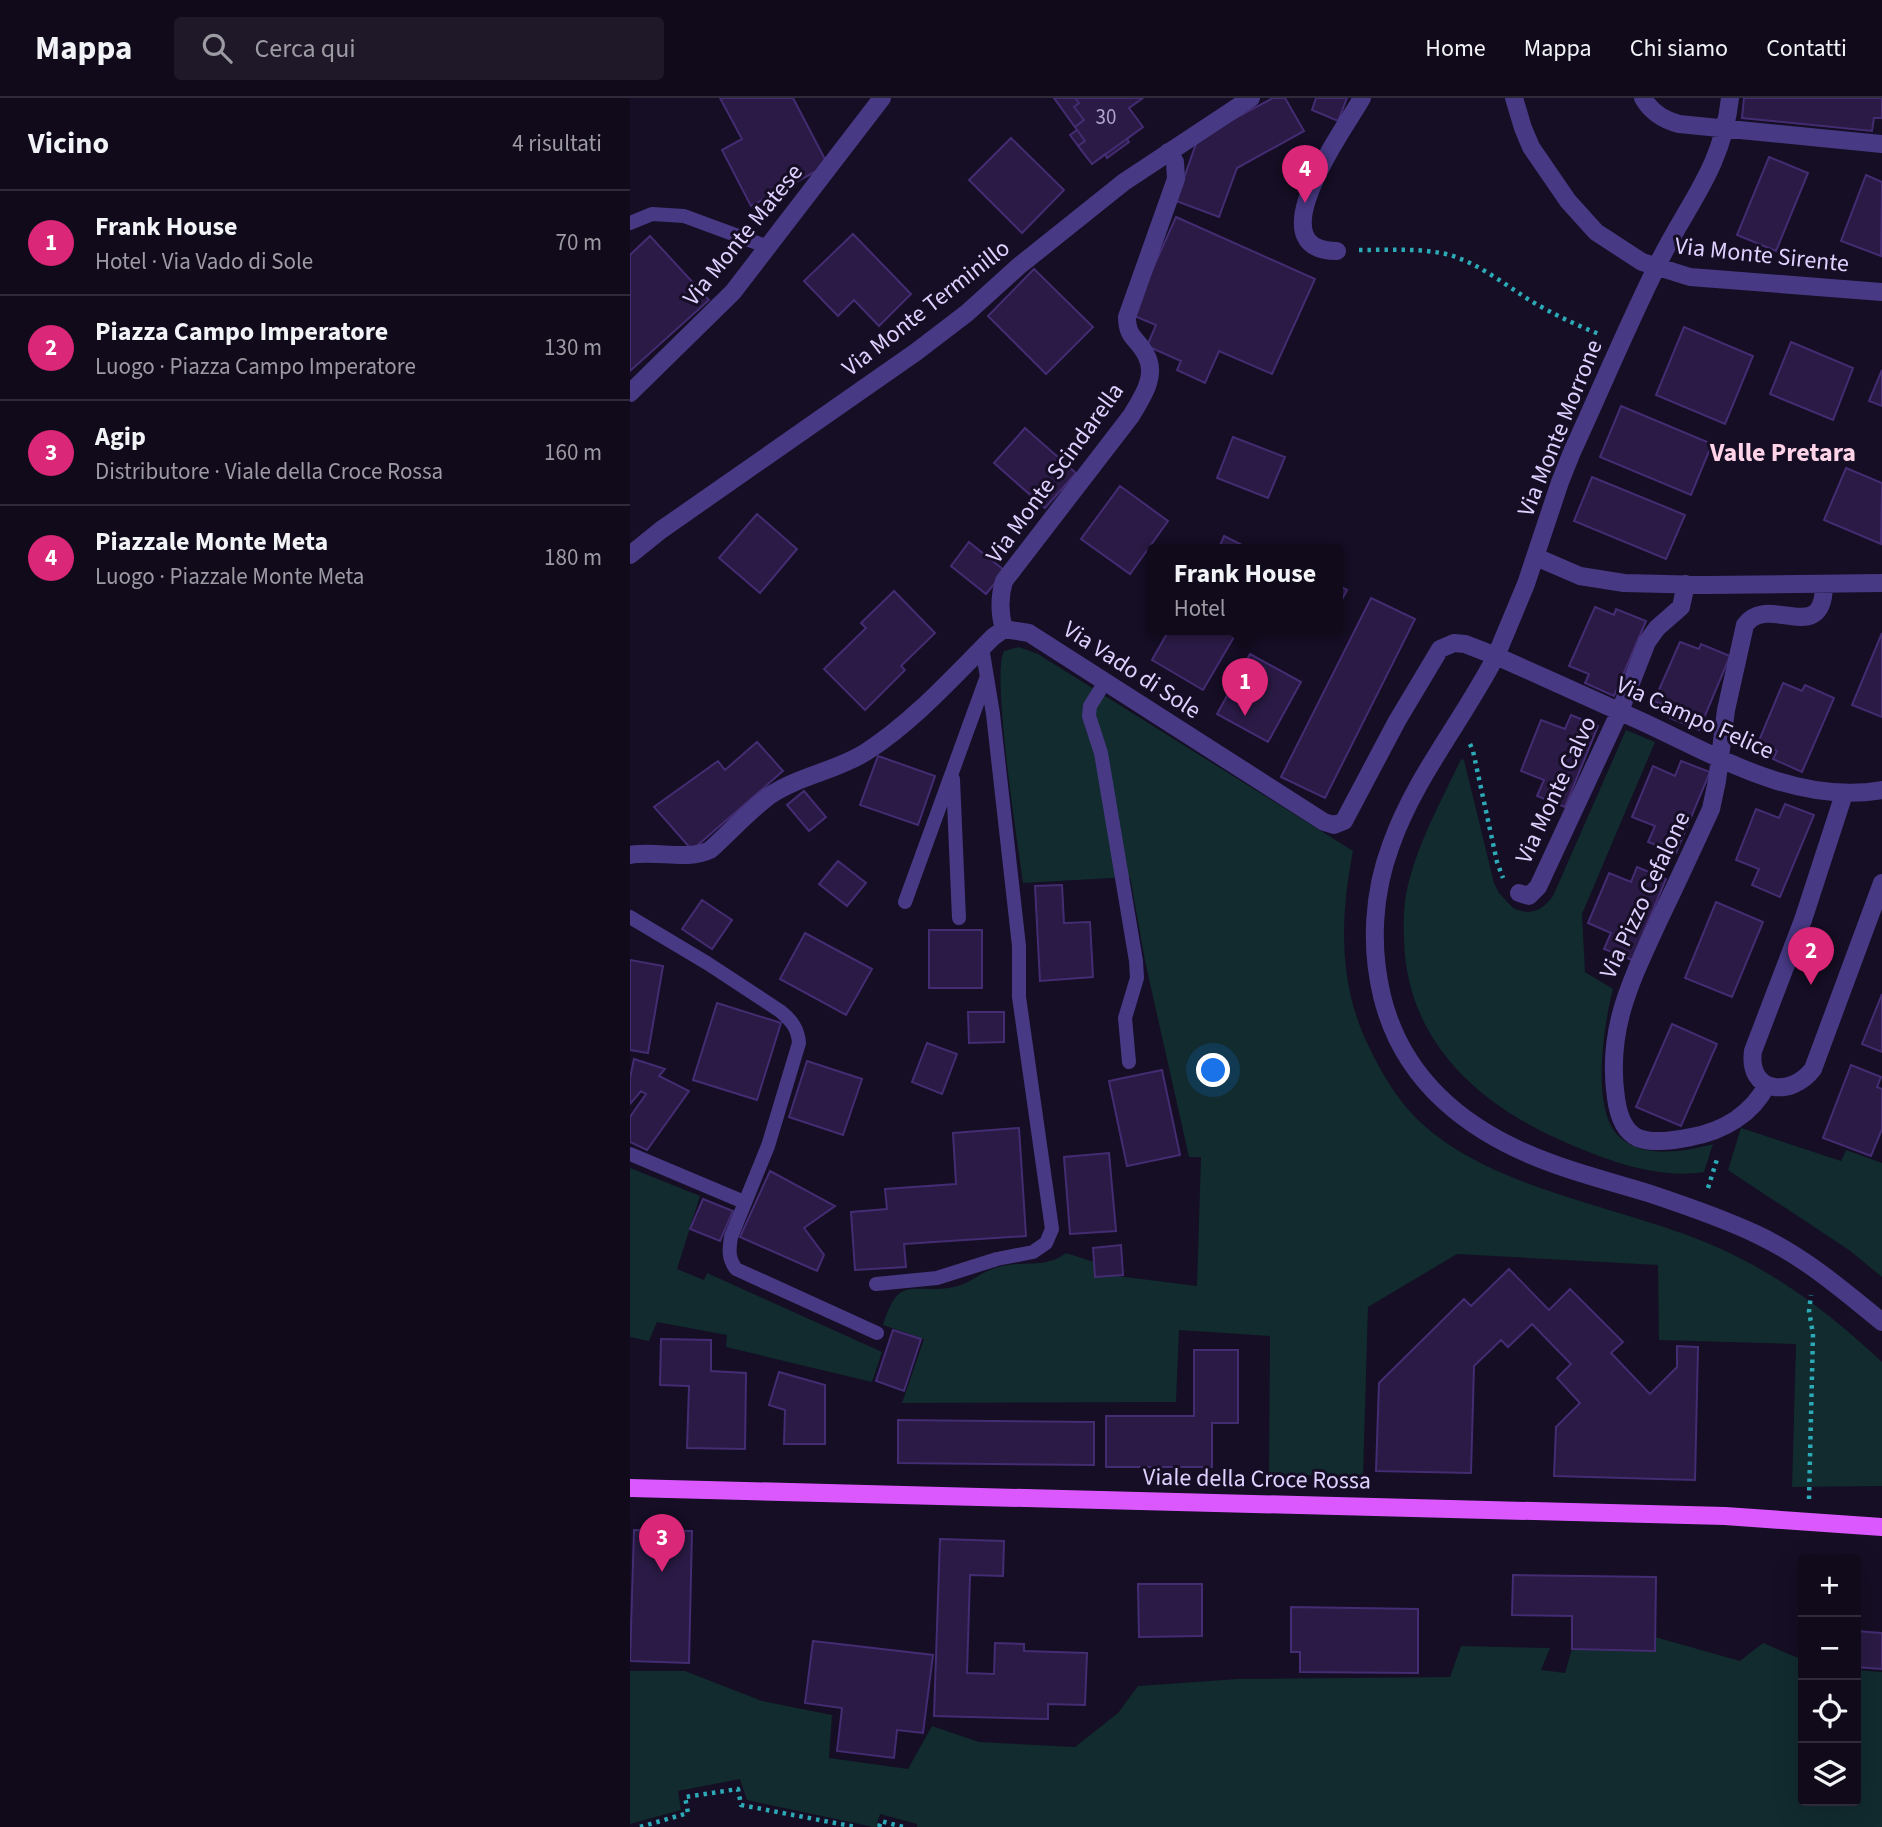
<!DOCTYPE html>
<html lang="it">
<head>
<meta charset="utf-8">
<style>
	:root { --surface:#100a1b; --page:#1e1828; --text:#f1f3f6; --muted:#9c9aa3; --line:#302b3a; --accent:#db2777 }
	body { margin:0; font-family:"Source Sans 3",sans-serif; background:var(--page); color:var(--text) }
	.controls { position:absolute; right:21px; bottom:21px; display:grid; overflow:hidden; border-radius:7px; box-shadow:0 7px 28px #0002 }
	.controls button { width:63px; height:63px; display:grid; place-items:center; padding:0; border:0; border-bottom:2px solid var(--line); background:var(--surface); color:var(--text); font:35px sans-serif }
	.you { position:absolute; left:584px; top:973px; width:24px; height:24px; margin:-18px; border:5px solid #fff; border-radius:50%; background:#1a73e8; box-shadow:0 0 0 10px #1a73e833 }
	.badge { display:grid; place-items:center; width:46px; height:46px; border-radius:50%; background:var(--accent); color:#fff; font-size:23px; font-weight:700 }
	.pin { position:absolute; translate:-50% -58px; filter:drop-shadow(0 2px 4px #0008) }
	.pin::after { content:''; position:absolute; top:37px; width:24px; height:21px; background:inherit; clip-path:polygon(0 0,100% 0,50% 100%) }
	.popup { position:absolute; left:517px; top:446px; width:196px; height:91px; box-sizing:border-box; display:grid; place-content:center; border-radius:7px; background:var(--surface); filter:drop-shadow(0 2px 5px #0005); font-size:23px; white-space:nowrap; color:var(--muted) }
	.popup b { font-size:26px; color:var(--text) }
	.popup::after { content:''; position:absolute; left:50%; top:100%; margin-left:-14px; border:14px solid transparent; border-top-color:var(--surface) }
	.list { margin:0; padding:0; list-style:none }
	h2 { display:flex; justify-content:space-between; align-items:center; height:91px; margin:0; padding:0 28px; font-size:30px }
	h2 small { font-size:23px; font-weight:400; color:var(--muted) }
	.list li { display:grid; grid-template-columns:46px 1fr auto; gap:21px; align-items:center; box-sizing:border-box; height:105px; padding:0 28px; border-top:2px solid var(--line) }
	.list b { display:block; font-size:26px; white-space:nowrap }
	.list p { margin:0; font-size:23px; white-space:nowrap; color:var(--muted) }
	.list em { font-size:23px; font-style:normal; color:var(--muted) }
	.icon { flex:none; width:38px; height:38px; fill:none; stroke:currentColor; stroke-width:2; stroke-linecap:round; stroke-linejoin:round }
	.map { position:relative; flex:none; width:1252px; height:1729px; overflow:hidden }
	header { display:flex; align-items:center; gap:42px; box-sizing:border-box; height:98px; padding:0 35px; background:var(--surface); border-bottom:2px solid var(--line) }
	header strong { font-size:33px }
	nav { display:flex; gap:38px; margin-inline-start:auto; font-size:24px }
	.search { width:490px; height:63px; background:var(--page); display:flex; align-items:center; gap:18px; box-sizing:border-box; padding:0 24px; border-radius:7px; color:var(--muted); font-size:26px }
	main { display:flex }
	aside { flex:1; background:var(--surface) }
	.map>svg:first-child { display:block }
	.green { fill:#112b2e }
	.building { fill:#2a1a45; stroke:#442c72; stroke-width:2 }
	.lines { fill:none; stroke-linecap:round; stroke-linejoin:round }
	.path { stroke:#2daab7; stroke-width:4.5; stroke-dasharray:3.5 5; stroke-linecap:butt }
	.lane { stroke:#473984; stroke-width:14 }
	.street { stroke:#473984; stroke-width:18 }
	.primary { stroke:#db58ff; stroke-width:18 }
	.labels { text-anchor:middle; dominant-baseline:central; stroke-width:6; stroke-linejoin:round; paint-order:stroke }
	.number-label { font-size:21px; fill:#b1a3d0 }
	.street-label { font-size:24px; fill:#ded1ff; stroke:#150e24 }
	.neighbourhood-label { font-size:26px; font-weight:bold; fill:#ffd3e8; stroke:#150e24 }
</style>
</head>
<body>
<header>
<strong>Mappa</strong>
<div class="search"><svg class="icon" aria-label="search" viewBox="0 0 24 24"><circle cx="10" cy="10" r="6"/><path d="M15 15l6 6"/></svg>Cerca qui</div>
<nav><a>Home</a><a>Mappa</a><a>Chi siamo</a><a>Contatti</a></nav>
</header>
<main>
<aside>
<h2>Vicino<small>4 risultati</small></h2>
<ul class="list">
<li><span class="badge">1</span><div><b>Frank House</b><p>Hotel · Via Vado di Sole</p></div><em>70 m</em></li>
<li><span class="badge">2</span><div><b>Piazza Campo Imperatore</b><p>Luogo · Piazza Campo Imperatore</p></div><em>130 m</em></li>
<li><span class="badge">3</span><div><b>Agip</b><p>Distributore · Viale della Croce Rossa</p></div><em>160 m</em></li>
<li><span class="badge">4</span><div><b>Piazzale Monte Meta</b><p>Luogo · Piazzale Monte Meta</p></div><em>180 m</em></li>
</ul>
</aside>
<div class="map">
<svg width="1252" height="1729" viewBox="0 0 1252 1729">
	<rect width="100%" height="100%" fill="#150e24"/>
	<path class="green" d="M389 549 408 556 723 753C710 820 708 886 739 949 751 974 765 998 785 1019 860 1094 994 1107 1089 1150 1151 1178 1202 1217 1252 1264V1388L1162 1389 1166 1246 1029 1242 1028 1167 827 1156 738 1209 733 1379 639 1376 640 1238 549 1232 546 1304 272 1305 294 1241 253 1227C269 1175 282 1197 324 1189 340 1186 352 1173 368 1169 393 1162 415 1171 436 1155L464 1164 466 1179 487 1178 567 1188 571 1059H559L515 863 500 779 393 785C388 748 361 576 374 553Z
		M996 632 1025 644 952 816 955 874 983 891C974 925 962 1005 985 1034 1007 1062 1054 1054 1083 1046L1074 1074C1025 1082 970 1060 926 1040 842 1002 776 938 774 841 773 822 774 801 779 783 790 740 813 700 831 661L834 662 864 785 869 795 883 810C900 818 912 813 923 798Z
		M1111 1030 1211 1063 1216 1052 1252 1065V1179L1219 1152 1098 1072Z
		M0 1070 70 1098 47 1171 74 1182 77 1175 252 1254 242 1284 96 1249 97 1237 27 1224 19 1243 0 1239Z
		M1025 1539 1110 1563 1133 1545 1173 1562V1703H1226V1572L1252 1574V1729H287V1726L250 1716 246 1729H243L117 1702 110 1681 48 1693 51 1712 0 1726V1573H55L132 1603 202 1617 199 1660 278 1671 302 1628 349 1644 445 1649 488 1615 508 1588 608 1581 820 1579 831 1548 920 1550 911 1572 935 1575 942 1551 1024 1553Z"/>
	<path class="building" d="M90 0H163L198 67 121 108 92 52 112 41Z
		M424 0H513L499 10 513 29 462 66 448 48 455 43Z
		M424 0H513L499 10 513 29 497 41 499 44 477 60 475 56 462 66 448 48 455 43Z
		M424 0H513L499 10 513 29 462 66 440 37 447 32Z
		M445 0H513L499 10 513 29 497 41 499 44 477 60 475 56 462 66 448 48 455 43 445 29 454 22 444 9 449 5Z
		M643 0H655L674 33 607 70 589 119 546 103 568 40Z
		M686 0H717L708 23 682 12Z
		M1114 0H1252V20H1244L1242 33 1112 20Z
		M381 40 434 92 392 135 339 82Z
		M1139 59 1178 75 1146 153 1107 137Z
		M1236 77 1252 84 1251 158 1211 143Z
		M546 119 685 181 642 276 589 253 575 285 547 272 551 263 517 248 526 227 502 217Z
		M223 136 281 196 249 228 224 202 208 218 174 183Z
		M20 138 79 202 0 273V157Z
		M404 171 463 229 416 276 358 218Z
		M1054 229 1123 258 1095 326 1026 297Z
		M1161 244 1223 270 1203 322 1140 296Z
		M1252 272V308L1239 303Z
		M991 308 1082 346 1061 397 970 359Z
		M395 330 446 375 415 410 364 365Z
		M603 339 655 359 638 400 587 380Z
		M1216 370 1252 385 1251 446 1194 422Z
		M962 379 1055 417 1036 461 944 423Z
		M490 388 538 423 500 476 451 441Z
		M127 416 167 451 130 495 89 460Z
		M594 438 622 452H588Z
		M339 444 375 473 356 496 321 468Z
		M708 487 717 492 708 509Z
		M264 493 305 535 271 568 275 572 235 612 194 571 236 530 231 525Z
		M741 500 785 521 695 700 651 679Z
		M965 509 984 517 986 511 1016 523 984 598 955 585 959 576 939 568Z
		M539 532H608L573 592 522 562Z
		M1252 535V619L1222 607Z
		M1050 544 1069 551 1071 546 1100 558 1069 632 1040 620 1043 611 1024 603Z
		M620 556 671 584 638 644 587 616Z
		M1153 585 1172 593 1175 587 1204 600 1172 674 1143 661 1147 653 1128 645Z
		M941 617 968 628 935 709 907 698 914 682 891 673 911 622 935 631Z
		M127 644 153 673 62 752 24 709 88 663 95 672Z
		M248 658 305 678 288 727 230 707Z
		M1051 663 1080 674 1046 755 1018 744 1025 728 1002 719 1023 668 1045 678Z
		M174 693 196 719 179 733 157 707Z
		M1155 706 1184 717 1150 799 1122 787 1129 771 1106 762 1126 711 1149 720Z
		M208 763 236 785 217 808 189 786Z
		M1007 769 1036 781 1002 862 974 851 981 835 958 825 979 775 1001 784Z
		M432 787 434 825 460 824 463 879 410 883 405 788Z
		M72 802 102 822 82 851 52 831Z
		M1086 804 1133 824 1102 899 1055 880Z
		M299 832H352V890H299Z
		M175 835 242 871 216 917 150 881Z
		M0 862 33 868 18 955 0 952Z
		M1252 896V954L1232 946Z
		M87 905 151 925 127 1002 63 982Z
		M338 914H374V944L339 945Z
		M1042 926 1087 946 1051 1028 1006 1009Z
		M297 945 327 956 312 996 282 984Z
		M4 961 35 971 29 978 59 993 17 1052 0 1044V1019L16 996 11 993 0 1006V980Z
		M177 963 232 981 213 1037 159 1019Z
		M1221 967 1251 979 1247 989 1252 991V1031L1241 1058 1193 1040Z
		M532 972 550 1057 497 1068 479 983Z
		M389 1030 396 1138 274 1146 276 1169 225 1172 221 1114 257 1111 255 1091 326 1086 323 1035Z
		M479 1055 486 1133 440 1136 434 1059Z
		M140 1073 205 1108 174 1130 194 1157 187 1173 110 1139Z
		M73 1101 103 1113 90 1143 60 1131Z
		M491 1147 493 1177 465 1179 463 1150Z
		M879 1171 919 1212 940 1191 993 1244 981 1255 1020 1296 1047 1269V1248L1068 1249 1065 1382 924 1378 926 1329 950 1305 927 1280 941 1266 902 1226 878 1249 871 1242 844 1268 841 1375 746 1373 749 1285 834 1201 841 1208Z
		M263 1232 291 1241 274 1293 246 1283Z
		M31 1241 81 1242V1273L116 1275 115 1351 57 1350 59 1288 30 1287Z
		M564 1252H608V1325H582V1369H476V1318H564Z
		M149 1274 195 1287V1346H154L155 1312 139 1307Z
		M268 1322 464 1324V1367L268 1365Z
		M4 1432 62 1433 59 1565 0 1563Z
		M310 1441 374 1443 373 1478 340 1477 337 1575 364 1576 365 1545 394 1546V1553L457 1555 455 1607 418 1606V1621L304 1618Z
		M883 1477 1026 1479 1025 1553 942 1551V1518L882 1517Z
		M508 1486H572V1538L509 1539Z
		M661 1509 788 1511V1575L670 1574V1554H661Z
		M1226 1533 1252 1535V1571L1226 1569Z
		M183 1543 303 1557 293 1635 267 1632 264 1660 207 1653 212 1610 175 1605Z"/>
	<g class="lines">
		<path class="path" d="M729 152C758 152 788 150 816 156 847 164 874 186 901 203 923 216 946 227 969 236
			M840 646 843 653 867 764 873 780
			M1078 1090 1088 1058
			M1179 1401 1183 1236 1179 1213 1181 1197
			M10 1729 58 1715 55 1699 108 1691 111 1707 226 1729
			M249 1729 251 1723 273 1729"/>
		<path class="lane" d="M0 125 22 116 54 118 138 149
			M475 584 460 608 459 618 471 655 506 863 507 880 495 920 499 964
			M323 681 329 820
			M275 804 356 581
			M0 819 77 865 150 913C161 922 168 930 169 945L138 1048 101 1139C99 1152 98 1160 106 1171L247 1235
			M0 1056 114 1104
			M246 1186 307 1180 367 1161 403 1154 416 1145 422 1131 389 899V848L363 616 352 549"/>
		<path class="street" d="M884 0 893 30 901 49 938 103 966 134 1012 164 1060 179 1252 194
			M1013 0C1021 14 1034 22 1049 26L1252 46
			M707 153C624 153 716 29 732 0
			M0 295 103 194 252 0
			M0 457 31 432 286 254 337 215 389 168 494 84 621 0
			M906 459 950 478 994 485 1077 487 1252 485
			M374 531C369 514 369 500 374 483L501 318C511 301 528 278 516 257 508 240 497 241 497 219L546 81 545 64 538 54
			M1252 692C1167 707 1088 659 1013 624 965 602 915 580 866 558 833 622 785 679 761 747 743 795 740 848 752 898 773 985 841 1036 921 1065 953 1077 986 1085 1018 1095 1054 1107 1092 1120 1126 1136 1173 1158 1212 1191 1252 1224
			M1214 696 1173 822 1123 953C1117 995 1161 1000 1183 971L1252 785
			M0 757C26 752 57 763 80 752 99 735 118 714 139 698 168 678 206 673 236 654 284 623 323 579 363 539L374 531 399 535 694 724 704 727 714 723 767 623 810 551 824 545 835 546 866 558 896 486 930 384 942 354C970 293 996 231 1026 170 1055 108 1092 73 1100 0
			M889 795 899 798 908 789 990 613 1017 544 1027 530 1051 509 1056 486
			M1137 987C1122 1016 1094 1033 1061 1039 1045 1042 1024 1046 1008 1040 993 1033 988 1015 986 1000 976 931 1001 883 1029 822 1047 785 1064 748 1081 711L1087 683 1096 612 1115 527C1138 494 1194 551 1194 486"/>
		<path class="primary" d="M0 1390 1095 1418 1252 1429"/>
	</g>
	<g class="labels">
		<g class="number-label">
			<text x="476" y="19">30</text>
		</g>
		<g class="street-label">
			<text transform="translate(113 137) rotate(-51)">Via Monte Matese</text>
			<text transform="translate(1132 157) rotate(6)">Via Monte Sirente</text>
			<text transform="translate(296 210) rotate(-38)">Via Monte Terminillo</text>
			<text transform="translate(930 330) rotate(-68)">Via Monte Morrone</text>
			<text transform="translate(425 375) rotate(-54)">Via Monte Scindarella</text>
			<text transform="translate(502 572) rotate(33)">Via Vado di Sole</text>
			<text transform="translate(1065 620) rotate(24)">Via Campo Felice</text>
			<text transform="translate(926 692) rotate(-65)">Via Monte Calvo</text>
			<text transform="translate(1015 797) rotate(-65)">Via Pizzo Cefalone</text>
			<text transform="translate(627 1381) rotate(1)">Viale della Croce Rossa</text>
		</g>
		<g class="neighbourhood-label">
			<text x="1153" y="354">Valle Pretara</text>
		</g>
	</g>
</svg>
<div class="controls">
<button>+</button>
<button>−</button>
<button><svg class="icon" aria-label="locate" viewBox="0 0 24 24"><circle cx="12" cy="12" r="6"/><path d="M12 2v4M12 18v4M2 12h4M18 12h4"/></svg></button>
<button><svg class="icon" aria-label="layers" viewBox="0 0 24 24"><path d="M12 4l9 5-9 5-9-5zM3 14l9 5 9-5"/></svg></button>
</div>
<div class="you"></div>
<div class="pin badge" style="left:615px;top:618px">1</div>
<div class="popup"><b>Frank House</b>Hotel</div>
<div class="pin badge" style="left:1181px;top:887px">2</div>
<div class="pin badge" style="left:32px;top:1474px">3</div>
<div class="pin badge" style="left:675px;top:105px">4</div>
</div>
</main>
</body>
</html>
